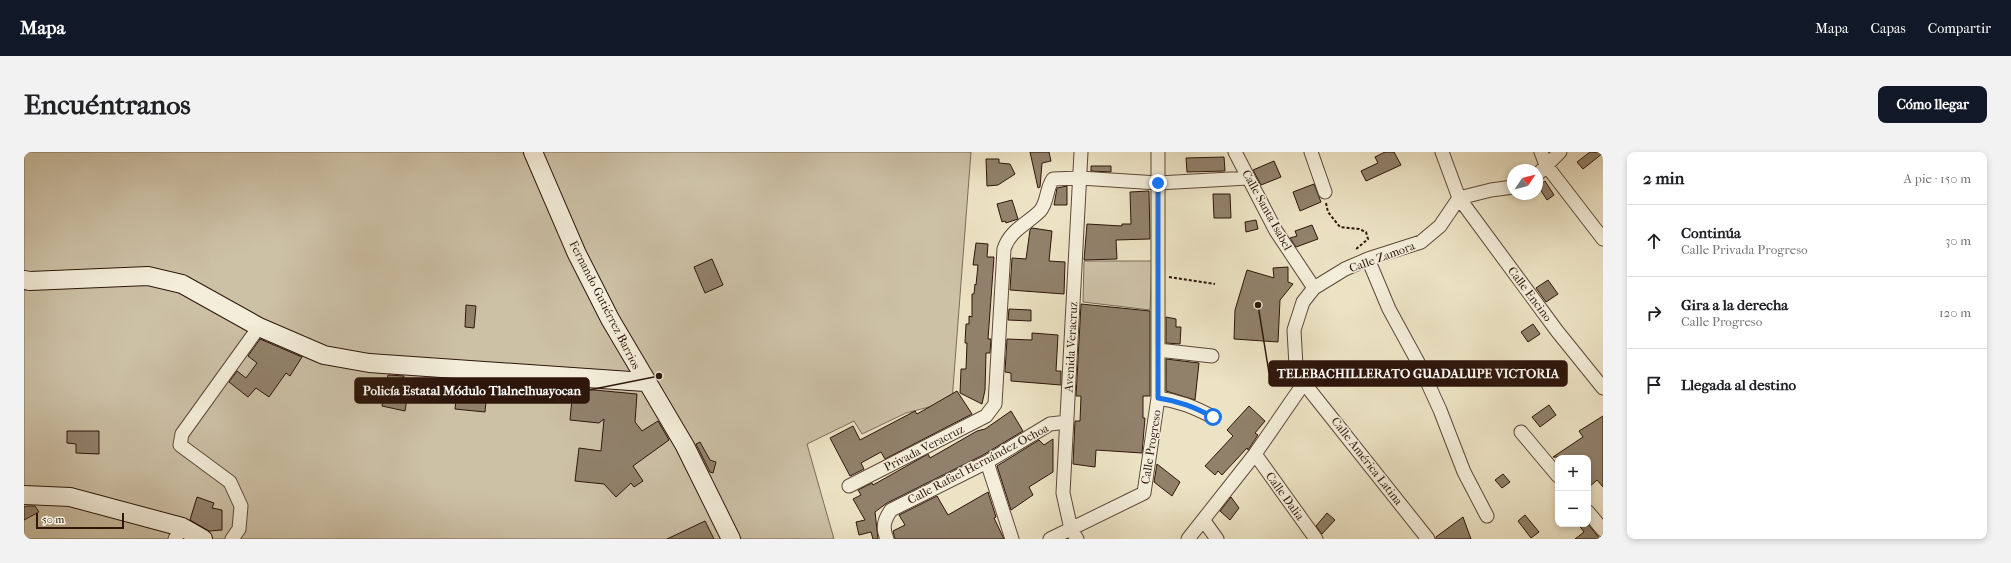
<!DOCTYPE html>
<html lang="es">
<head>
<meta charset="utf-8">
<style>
	:root { --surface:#fff; --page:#f2f2f2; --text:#202124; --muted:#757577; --line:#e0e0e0; --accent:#111827 }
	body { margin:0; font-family:"IM FELL French Canon",serif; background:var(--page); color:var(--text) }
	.controls { position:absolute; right:12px; bottom:12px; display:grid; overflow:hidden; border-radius:8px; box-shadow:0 2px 6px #0003 }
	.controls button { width:36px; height:36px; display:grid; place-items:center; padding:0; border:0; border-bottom:1px solid var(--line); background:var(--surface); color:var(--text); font:20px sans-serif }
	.compass { position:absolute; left:1483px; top:12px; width:36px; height:36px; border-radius:50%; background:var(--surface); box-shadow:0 2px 6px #0003; rotate:55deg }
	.scale { position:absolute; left:12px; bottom:10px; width:88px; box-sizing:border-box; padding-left:4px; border:2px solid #2e160b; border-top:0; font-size:11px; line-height:14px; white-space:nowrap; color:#2e160b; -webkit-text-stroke:3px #f3edd9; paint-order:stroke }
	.stop { position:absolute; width:12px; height:12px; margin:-9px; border:3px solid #1a73e8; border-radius:50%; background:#fff }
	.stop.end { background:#1a73e8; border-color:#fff; box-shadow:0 1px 4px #0008 }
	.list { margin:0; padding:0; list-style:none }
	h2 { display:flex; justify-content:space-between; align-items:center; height:52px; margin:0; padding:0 16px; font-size:17px }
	h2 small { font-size:13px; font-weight:400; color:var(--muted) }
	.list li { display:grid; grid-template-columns:26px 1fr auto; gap:12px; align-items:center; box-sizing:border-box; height:72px; padding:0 16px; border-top:1px solid var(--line) }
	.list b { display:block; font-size:15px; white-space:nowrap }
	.list p { margin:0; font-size:13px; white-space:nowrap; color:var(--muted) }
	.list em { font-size:13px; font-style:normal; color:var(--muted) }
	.icon { flex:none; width:22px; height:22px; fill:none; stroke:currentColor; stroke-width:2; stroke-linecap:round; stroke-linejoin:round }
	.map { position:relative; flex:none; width:1579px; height:387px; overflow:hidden; border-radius:8px }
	header { display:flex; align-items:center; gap:24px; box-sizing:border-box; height:56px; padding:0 20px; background:var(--accent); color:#fff }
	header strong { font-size:19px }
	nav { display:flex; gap:22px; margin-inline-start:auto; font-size:14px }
	.intro { display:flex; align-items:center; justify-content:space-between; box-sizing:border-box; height:96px; padding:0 24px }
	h1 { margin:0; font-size:28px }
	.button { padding:10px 18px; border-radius:8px; background:var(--accent); color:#fff; font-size:14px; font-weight:700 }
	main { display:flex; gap:24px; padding:0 24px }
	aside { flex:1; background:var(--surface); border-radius:8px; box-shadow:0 2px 6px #0003 }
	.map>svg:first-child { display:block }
	.green { fill:#ccc0a5; stroke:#7d6b58 }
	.building { fill:#91816b; stroke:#2e160b }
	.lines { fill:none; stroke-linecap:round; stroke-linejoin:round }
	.street-casing { stroke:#5e4939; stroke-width:15 }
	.secondary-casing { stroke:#2e160b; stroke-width:20 }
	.path { stroke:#2e160b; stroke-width:2; stroke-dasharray:3 2; stroke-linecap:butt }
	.street { stroke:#f3edd9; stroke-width:13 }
	.secondary { stroke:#f3edd9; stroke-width:18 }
	.route { stroke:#1a73e8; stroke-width:5 }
	.labels { text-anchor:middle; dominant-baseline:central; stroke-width:3; stroke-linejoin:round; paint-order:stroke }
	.street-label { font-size:12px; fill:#2e160b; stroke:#f3edd9 }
	.leader { fill:none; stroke:#2e160b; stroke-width:1.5 }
	.callout-dot { fill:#2e160b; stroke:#f3edd9; stroke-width:1.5 }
	.callout { fill:#2e160b; stroke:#2e160b; stroke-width:1.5 }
	.callout-label { font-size:13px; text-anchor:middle; font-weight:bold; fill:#fff }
</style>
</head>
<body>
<header>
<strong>Mapa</strong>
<nav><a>Mapa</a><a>Capas</a><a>Compartir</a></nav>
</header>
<div class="intro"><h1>Encuéntranos</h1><a class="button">Cómo llegar</a></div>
<main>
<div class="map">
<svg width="1579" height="387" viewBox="0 0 1579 387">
	<rect width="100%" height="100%" fill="#ece3c4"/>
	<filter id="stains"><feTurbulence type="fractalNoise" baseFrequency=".005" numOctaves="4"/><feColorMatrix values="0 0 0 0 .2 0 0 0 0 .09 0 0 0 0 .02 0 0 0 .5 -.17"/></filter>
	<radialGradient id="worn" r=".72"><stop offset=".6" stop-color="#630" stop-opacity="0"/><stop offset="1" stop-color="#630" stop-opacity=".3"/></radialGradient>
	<path class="green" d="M0 0H947L928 249 882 261 838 282 830 269 783 292 810 387H0Z
		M1060 109H1128L1126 158 1059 150Z"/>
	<path class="building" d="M1006 0H1025L1027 9 1018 11 1016 35 1014 36Z
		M1361 0H1370L1377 13 1342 29 1337 19 1354 11 1351 5Z
		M1566 0 1579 1 1559 17 1553 10Z
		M1200 5 1201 19 1163 20 1162 6Z
		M962 7H975V11L986 12 991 22 974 33 963 34Z
		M1250 9 1257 25 1237 33 1229 18Z
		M1067 14H1087V20L1067 19Z
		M1521 29 1530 43 1523 48 1514 34Z
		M1290 32 1297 50 1276 59 1269 40Z
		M1043 34V53H1030L1033 36Z
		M1125 39 1126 87 1092 88 1093 107 1060 108 1063 72 1098 74V72H1107L1106 40Z
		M1189 42H1206L1207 66H1190Z
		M988 48 994 67 982 71 981 69 978 70 973 52Z
		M1232 68 1234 77 1222 80 1221 70Z
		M1288 73 1294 87 1272 95 1266 86 1273 84 1271 79Z
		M1008 76 1028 79 1025 109 1041 110 1040 142 986 138 988 106 1002 107 1006 78Z
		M952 91 964 92 963 105H970L964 187H967L966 201H962L961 238 958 252 936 241 937 217H942L943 191H941L942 172H945V164L948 165V142H950L951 132 952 133 954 113H949Z
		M688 107 699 133 681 141 670 115Z
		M1264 115V130L1269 132 1256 148 1254 190 1210 187 1211 158 1223 118 1250 126 1249 116Z
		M1524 128 1534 142 1522 150 1512 136Z
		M1057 152 1126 159V244H1119V266H1121L1118 301 1072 298 1071 315 1049 312 1051 269H1056L1057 244H1052Z
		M442 153 452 154 450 176 441 175Z
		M985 157 1007 158V169L984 168Z
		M1142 165 1152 167V175H1157L1156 192 1142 191Z
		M1509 172 1516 182 1504 190 1497 180Z
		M1008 181 1034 183 1032 219H1037V233L987 229V221L981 220 983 187 1008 188Z
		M236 187 278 205 266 224 262 221 245 245 232 236 224 245 205 230 213 219 222 226 233 211 224 204Z
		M1142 207 1175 211 1171 248 1142 239Z
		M364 223 380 224 378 233 385 234 381 259 358 254Z
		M434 228 464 230 461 260 431 257Z
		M549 236 613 242 611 270 618 279 634 269 645 288 609 314 619 329 610 335 607 331 592 345 580 332 551 329 555 296 577 299 580 267 575 271 546 268Z
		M933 239 948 262 861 307 857 300 837 311 840 317 826 324 806 286 829 274 836 288 891 259 893 262Z
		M1525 253 1532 263 1516 275 1508 265Z
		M1225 254 1241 269 1231 281 1234 283 1224 298 1223 296 1198 323 1194 319 1191 323 1181 314 1209 284 1203 278Z
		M987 259 999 279 959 303 863 351 851 360 854 387H849L847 380 835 383 832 370 841 368 829 347 837 343 834 338 848 331 849 333 904 302 906 306 953 279 961 277Z
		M1579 264V335L1573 328 1564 336V306L1529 305 1559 285 1555 279Z
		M43 279H75V302L52 301V292L43 291Z
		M1029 287V320L1005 335 1009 343 987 358 973 314 1015 288 1020 293Z
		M676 290 686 308 692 310 689 321 686 320 672 292Z
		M1133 312 1156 330 1148 344 1130 330Z
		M1479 322 1486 330 1478 336 1471 328Z
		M964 340 972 365 970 366 980 387H871L869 379 881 373 875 363 913 344 924 363Z
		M173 345 190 351 188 356 198 358V378L185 379 166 368Z
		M1207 345 1215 356 1206 368 1196 359Z
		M3 354H11L15 360 0 368V355Z
		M1303 361 1311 368 1298 382 1292 374Z
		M1501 363 1515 380 1507 386 1494 369Z
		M1439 365 1447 387H1412V385Z
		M681 369 690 387H643Z
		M1554 372H1564L1576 387H1551L1560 380Z"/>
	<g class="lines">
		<g class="street-casing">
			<path id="street" d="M1211 0 1252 79 1290 136
				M1287 0 1301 40
				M1418 0 1435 46 1533 179 1579 236
				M1517 0 1522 13 1579 87
				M1513 23 1536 0
				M1344 107 1365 157 1395 212 1416 258 1440 320 1463 364
				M1134 198 1188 204
				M1134 246C1155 249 1170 255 1189 265
				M1497 280 1534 324
				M1231 302 1292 387
				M963 310 988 387
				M825 334 962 264 971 252 980 97C986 78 1003 72 1016 59 1024 50 1022 36 1029 27L1056 26 1134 31 1224 26
				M1564 360 1579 378
				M1180 369 1193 387
				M151 387 158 375
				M208 387 215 377 217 354 206 330 156 293 158 282 235 175
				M863 387C858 376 860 368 867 358L963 310 1026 272 1043 270
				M1026 387 1120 341 1134 246V0
				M1053 387 1047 377 1039 341 1057 0
				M1164 387 1231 302 1280 231
				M1404 387 1280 231 1272 214 1270 178 1279 150 1290 136 1321 117 1344 107 1397 90 1416 74 1435 46 1467 38 1489 35"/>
		</g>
		<g class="secondary-casing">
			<path id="secondary" d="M509 0 553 102 586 167 661 294 707 387
				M0 128 6 129 124 124 158 132 235 175 300 203 345 211 621 230
				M0 343 46 345 158 375 179 387"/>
		</g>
		<path class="path" d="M1302 51 1304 60 1316 75 1335 77 1342 80 1344 87 1331 98
			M1145 125 1191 132"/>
		<use href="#street" class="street"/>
		<use href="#secondary" class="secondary"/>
	</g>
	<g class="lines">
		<path class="route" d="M1134 31V246C1155 249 1170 255 1189 265"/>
	</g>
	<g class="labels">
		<g class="street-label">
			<text transform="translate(1243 58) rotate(61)">Calle Santa Isabel</text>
			<text transform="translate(1358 105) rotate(-20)">Calle Zamora</text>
			<text transform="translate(1506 142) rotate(53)">Calle Encino</text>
			<text transform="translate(581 153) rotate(63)">Fernando Gutiérrez Barrios</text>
			<text transform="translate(1047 195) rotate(-87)">Avenida Veracruz</text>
			<text transform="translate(1127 295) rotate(-81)">Calle Progreso</text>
			<text transform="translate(900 296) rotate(-27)">Privada Veracruz</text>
			<text transform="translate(1343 309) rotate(52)">Calle América Latina</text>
			<text transform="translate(954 312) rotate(-28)">Calle Rafael Hernández Ochoa</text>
			<text transform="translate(1261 344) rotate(54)">Calle Dalia</text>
		</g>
	</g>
	<path class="leader" d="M1234 153L1245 221M635 224L565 238"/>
	<g class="callout-dot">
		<circle cx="1234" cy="153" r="4"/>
		<circle cx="635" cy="224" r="4"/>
	</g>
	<g class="callout">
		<rect x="1245" y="209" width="298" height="25" rx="4"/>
		<rect x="331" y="226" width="234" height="25" rx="4"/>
	</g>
	<g class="callout-label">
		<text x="1394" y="226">TELEBACHILLERATO GUADALUPE VICTORIA</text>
		<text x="448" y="243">Policía Estatal Módulo Tlalnelhuayocan</text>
	</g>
	<rect width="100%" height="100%" filter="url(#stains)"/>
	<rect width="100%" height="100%" fill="url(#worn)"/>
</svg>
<div class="controls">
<button>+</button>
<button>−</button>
</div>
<svg class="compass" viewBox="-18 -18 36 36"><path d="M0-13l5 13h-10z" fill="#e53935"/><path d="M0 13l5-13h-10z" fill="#757577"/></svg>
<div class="scale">50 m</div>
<div class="stop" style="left:1189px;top:265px"></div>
<div class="stop end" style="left:1134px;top:31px"></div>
</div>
<aside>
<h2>2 min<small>A pie · 150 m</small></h2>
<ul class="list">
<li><svg class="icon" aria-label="ahead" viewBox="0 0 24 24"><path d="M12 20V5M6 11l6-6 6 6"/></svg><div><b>Continúa</b><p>Calle Privada Progreso</p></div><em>30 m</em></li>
<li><svg class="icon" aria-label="right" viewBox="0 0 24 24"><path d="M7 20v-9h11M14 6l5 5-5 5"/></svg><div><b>Gira a la derecha</b><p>Calle Progreso</p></div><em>120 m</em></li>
<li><svg class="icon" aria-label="arrive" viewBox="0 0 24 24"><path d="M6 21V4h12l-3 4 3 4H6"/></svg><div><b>Llegada al destino</b></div></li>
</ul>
</aside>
</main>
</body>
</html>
